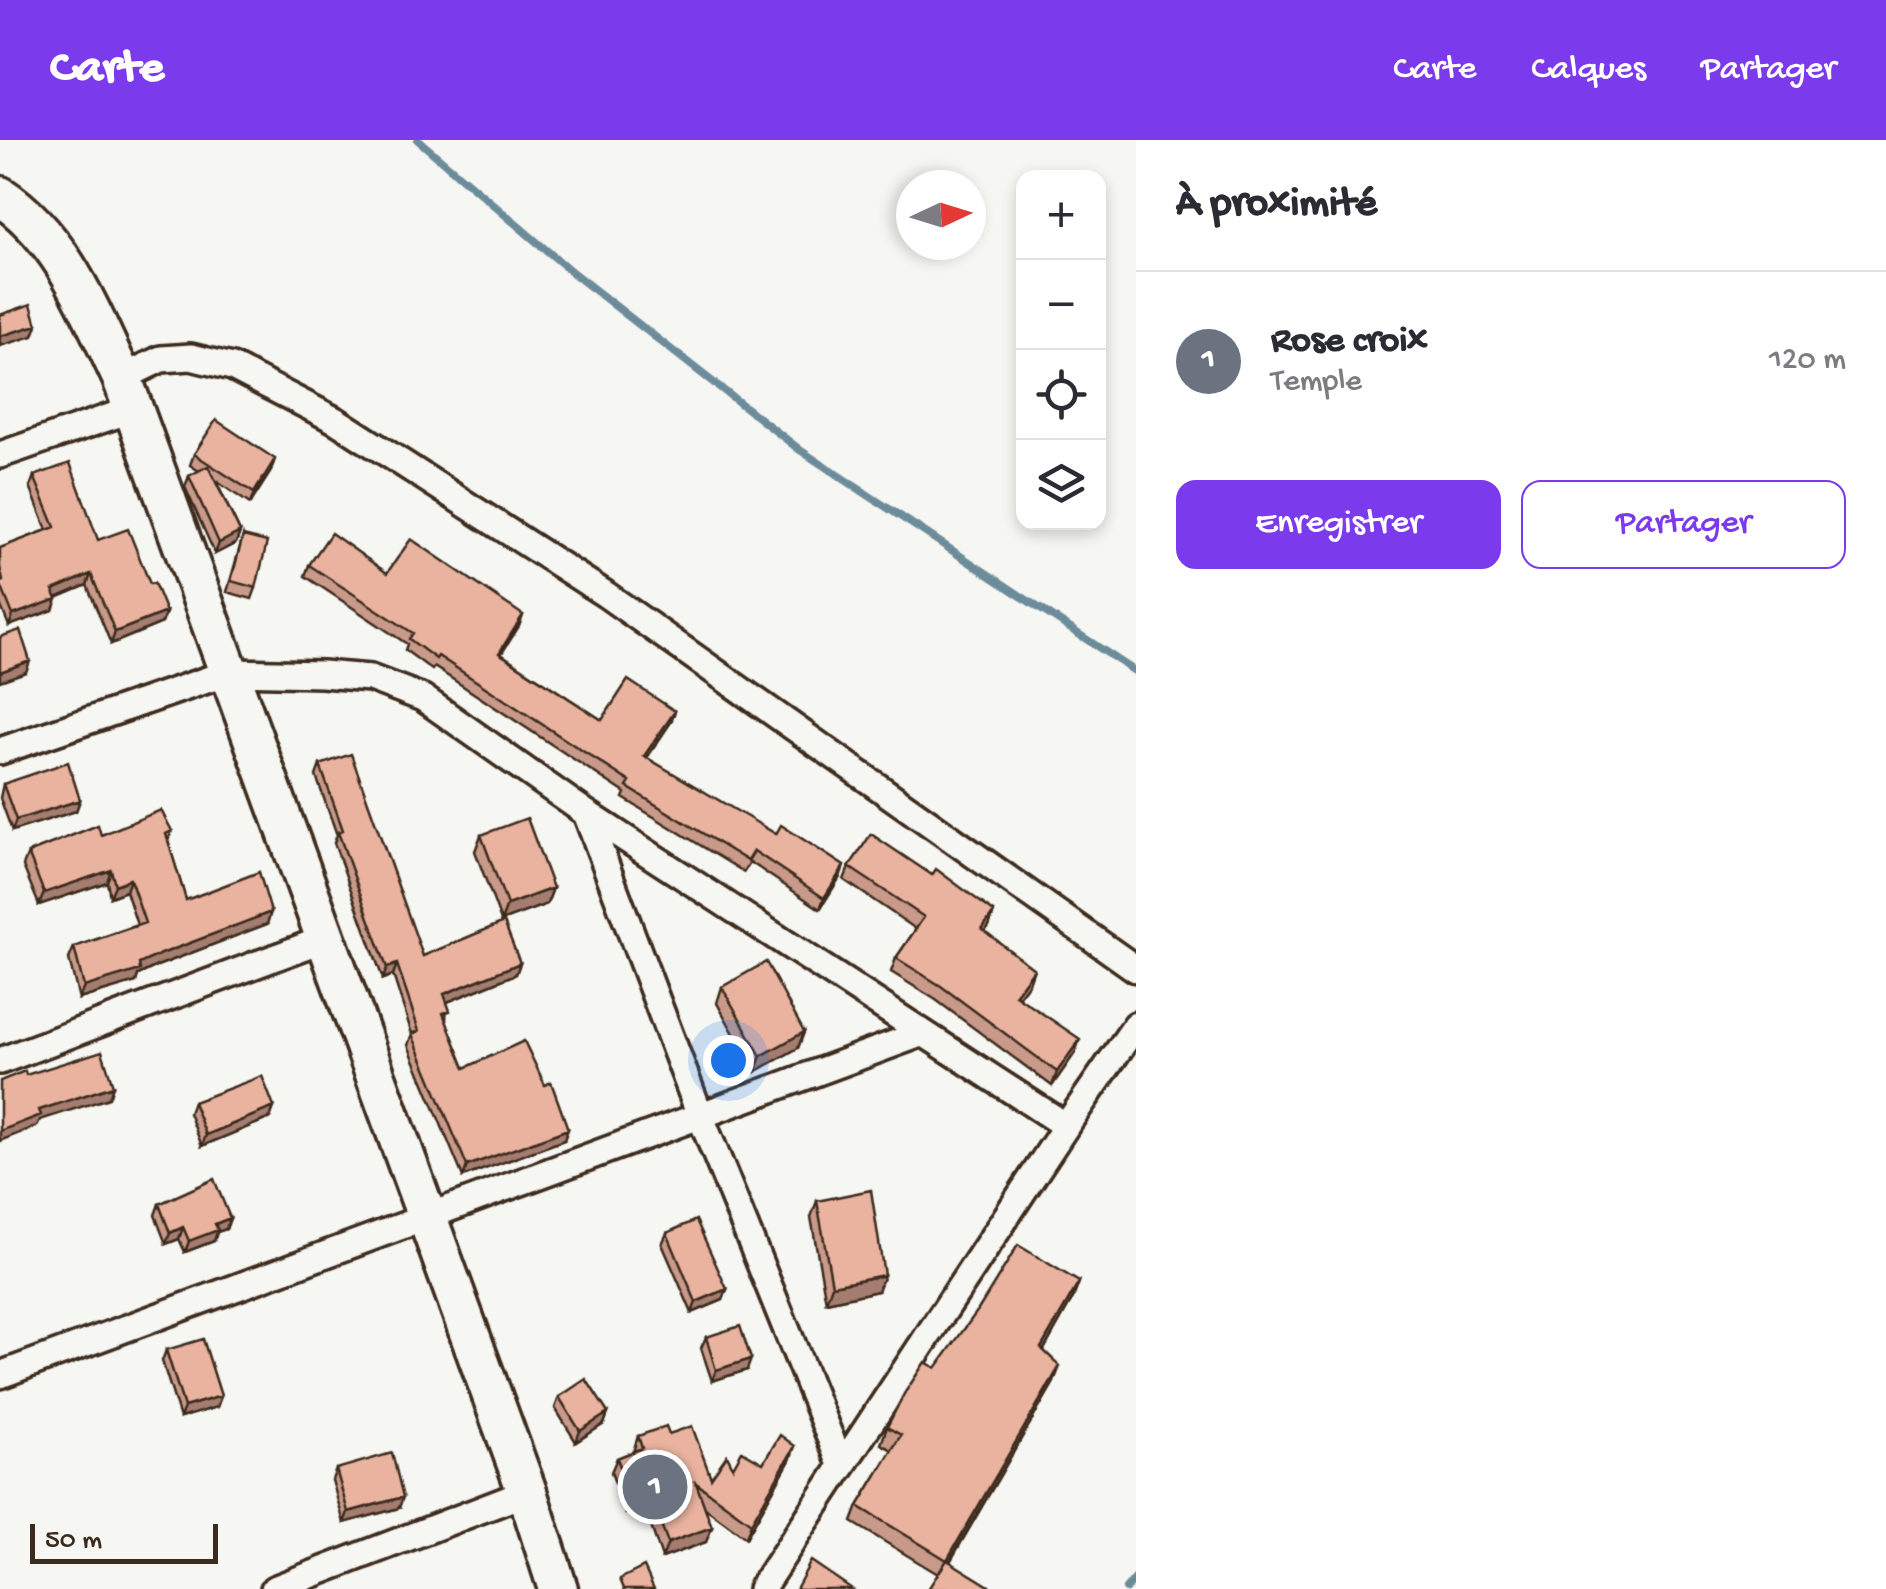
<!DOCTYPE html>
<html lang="fr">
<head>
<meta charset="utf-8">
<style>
	:root { --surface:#fff; --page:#f7f7f7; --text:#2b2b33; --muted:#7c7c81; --line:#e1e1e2; --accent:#7c3aed }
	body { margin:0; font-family:"Gochi Hand",sans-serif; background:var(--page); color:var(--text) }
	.controls { position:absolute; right:30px; top:30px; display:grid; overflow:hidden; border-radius:20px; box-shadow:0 5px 15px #0003 }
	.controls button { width:90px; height:90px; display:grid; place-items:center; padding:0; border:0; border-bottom:2px solid var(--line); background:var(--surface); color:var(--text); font:50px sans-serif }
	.compass { position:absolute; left:896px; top:30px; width:90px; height:90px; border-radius:50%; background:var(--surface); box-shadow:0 5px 15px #0003; rotate:86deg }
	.scale { position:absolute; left:30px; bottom:25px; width:188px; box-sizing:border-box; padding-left:10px; border:5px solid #3b2a1e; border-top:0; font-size:28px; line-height:35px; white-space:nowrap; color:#3b2a1e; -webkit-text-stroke:8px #f6f6f2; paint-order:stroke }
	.you { position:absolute; left:728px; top:920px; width:35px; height:35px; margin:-25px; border:8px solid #fff; border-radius:50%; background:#1a73e8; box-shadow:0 0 0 15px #1a73e833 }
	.badge { display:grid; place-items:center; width:65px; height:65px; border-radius:50%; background:var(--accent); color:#fff; font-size:32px; font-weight:700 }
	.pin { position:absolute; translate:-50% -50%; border:5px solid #fff; box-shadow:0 2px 10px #0006 }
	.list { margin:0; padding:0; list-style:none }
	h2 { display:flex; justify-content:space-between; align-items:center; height:130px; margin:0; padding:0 40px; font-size:42px }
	h2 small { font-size:32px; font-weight:400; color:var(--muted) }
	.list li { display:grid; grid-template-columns:65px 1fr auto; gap:30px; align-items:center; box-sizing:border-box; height:180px; padding:0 40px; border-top:2px solid var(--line) }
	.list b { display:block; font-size:38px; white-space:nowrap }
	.list p { margin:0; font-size:32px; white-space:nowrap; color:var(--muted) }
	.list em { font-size:32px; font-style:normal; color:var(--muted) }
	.actions { display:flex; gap:20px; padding:30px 40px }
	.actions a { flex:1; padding:22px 0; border:2px solid var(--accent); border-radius:20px; text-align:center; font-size:35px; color:var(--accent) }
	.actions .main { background:var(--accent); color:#fff }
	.icon { flex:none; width:55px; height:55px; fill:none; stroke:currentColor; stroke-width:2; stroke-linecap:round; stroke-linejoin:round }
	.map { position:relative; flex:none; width:1136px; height:1449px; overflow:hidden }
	header { display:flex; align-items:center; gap:60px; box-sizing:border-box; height:140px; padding:0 50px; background:var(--accent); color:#fff }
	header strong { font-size:48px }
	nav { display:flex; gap:55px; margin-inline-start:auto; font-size:35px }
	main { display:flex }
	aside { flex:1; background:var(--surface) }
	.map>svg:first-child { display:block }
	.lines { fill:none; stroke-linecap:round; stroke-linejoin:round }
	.stream { stroke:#6d8c9b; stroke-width:8 }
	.street-casing { stroke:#3b2a1e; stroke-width:32 }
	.secondary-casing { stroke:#3b2a1e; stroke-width:45 }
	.street { stroke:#f6f6f2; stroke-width:25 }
	.secondary { stroke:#f6f6f2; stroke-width:38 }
	.wall { fill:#c99a8a; stroke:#3b2a1e; stroke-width:2.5 }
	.shaded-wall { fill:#a47d70; stroke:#3b2a1e; stroke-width:2.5 }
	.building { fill:#eab3a0; stroke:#3b2a1e; stroke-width:2.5 }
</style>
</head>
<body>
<header>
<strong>Carte</strong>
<nav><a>Carte</a><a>Calques</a><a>Partager</a></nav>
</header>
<main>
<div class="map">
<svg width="1136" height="1449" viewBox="0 0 1136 1449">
	<rect width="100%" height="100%" fill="#f6f6f2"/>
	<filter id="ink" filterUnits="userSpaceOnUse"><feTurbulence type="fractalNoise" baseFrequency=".01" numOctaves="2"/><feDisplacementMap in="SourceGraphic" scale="20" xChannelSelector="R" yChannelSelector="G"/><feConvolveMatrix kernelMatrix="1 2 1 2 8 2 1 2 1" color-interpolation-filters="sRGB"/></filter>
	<g filter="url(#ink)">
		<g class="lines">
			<path class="stream" d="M418 0 573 133 800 310 1136 532
				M1126 1449 1136 1438"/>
			<g class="street-casing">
				<path id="street" d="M122 238 161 219 191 217 232 227 337 281 605 454 1136 829
					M0 315 133 269
					M0 611 230 532 322 534 370 538 423 558 586 673 1066 986
					M586 673 700 975 842 1327
					M0 921 324 799
					M0 1235 923 893
					M274 1449 527 1352
					M761 1449 1066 986 1136 885"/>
			</g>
			<g class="secondary-casing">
				<path id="secondary" d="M0 56C63 97 91 173 122 238L527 1352 558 1449"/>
			</g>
			<use href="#street" class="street"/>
			<use href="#secondary" class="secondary"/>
		</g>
		<path class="wall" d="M194 314 271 331 250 364 216 341 240 392 236 403 215 414 185 347 189 336 199 331 190 325Z
			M34 336 98 400 150 444 166 472 162 483 111 504 87 445 56 458 53 470 9 486 0 464V408L47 390 30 347Z
			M243 396 256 448 252 459 227 452Z
			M309 425 387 433 523 475 519 486 501 514 602 580 675 571 671 582 647 618 840 737 820 769 750 722 744 732 623 658 625 653 434 527 432 530 405 510 407 504 305 436Z
			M320 625 423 816 520 823 516 834 447 862 446 881 465 928 564 1000 463 1037 408 905 412 894 393 835 383 839 334 703 337 695 316 636Z
			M3 644 80 660 76 671 12 691 0 658Z
			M172 691 168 701 186 760 267 784 157 826 138 835 136 842 79 859 69 819 74 807 137 785 126 751 110 757 107 742 39 765 23 726 28 713 101 695Z
			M481 695 553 748 547 764 501 781 475 711Z
			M849 727 932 735 994 772 989 786 985 791 1029 843 1018 857 1075 913 1052 946 936 860 891 832 896 818 916 789 844 740Z
			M722 847 804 892 798 908 755 932 717 863Z
			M193 962 274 967 270 978 202 1006 189 973Z
			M817 1061 878 1151 826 1162 811 1077Z
			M159 1064 230 1078 226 1089 217 1092 214 1101 185 1112 179 1099 166 1104 155 1075Z
			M667 1093 727 1149 723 1160 692 1173 662 1104Z
			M1079 1142 1073 1158 1044 1210 1054 1242 950 1422 938 1434 852 1382 858 1366 892 1310 881 1304 887 1287 936 1228Z
			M706 1197 747 1230 712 1241 701 1208Z
			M166 1210 221 1256 217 1267 180 1278 162 1221Z
			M559 1257 608 1273 604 1284 576 1302 555 1268Z
			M669 1294 711 1338 733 1327 790 1320 746 1398 704 1367 712 1387 706 1402 662 1418 644 1366 626 1373 611 1332 617 1318 633 1312 638 1296Z
			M336 1329 399 1368 344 1383 332 1340Z"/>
		<path class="shaded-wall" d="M37 185 33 196 0 206V196Z
			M275 319 271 331 250 364 254 353Z
			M240 392 236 403 215 414 219 403Z
			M91 434 87 445 49 461 53 450Z
			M57 459 53 470 9 486 13 475Z
			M166 472 162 483 111 504 115 492Z
			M523 475 519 486 495 524 499 513Z
			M30 521 26 532 0 541V532Z
			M675 571 671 582 640 627 644 616Z
			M80 660 76 671 12 691 16 680Z
			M844 726 840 737 820 769 824 758Z
			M111 730 107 742 39 765 44 753Z
			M130 739 126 751 110 757 115 745Z
			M553 748 547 764 501 781 507 765Z
			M271 772 267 784 157 826 138 835 136 842 79 859 84 847 161 814Z
			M994 772 989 786 977 802 982 789Z
			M520 823 516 834 440 865 444 854Z
			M397 824 393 835 383 839 387 828Z
			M1034 829 1029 843 1010 868 1015 855Z
			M804 892 798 908 755 932 761 916Z
			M1080 899 1075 913 1052 946 1057 932Z
			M113 946 109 958 40 980 37 986 0 1001V991L39 970Z
			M274 967 270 978 202 1006 206 995Z
			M568 989 564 1000 463 1037 467 1026Z
			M230 1078 226 1089 217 1092 214 1101 185 1112 189 1101 215 1084Z
			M183 1087 179 1099 166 1104 170 1093Z
			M884 1135 878 1151 826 1162 832 1145Z
			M1079 1142 1073 1158 1035 1225 1041 1208Z
			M727 1149 723 1160 692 1173 696 1162Z
			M751 1219 747 1230 712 1241 716 1230Z
			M1060 1226 1054 1242 941 1436 947 1420Z
			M221 1256 217 1267 180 1278 184 1267Z
			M608 1273 604 1284 576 1302 580 1291Z
			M795 1306 790 1320 746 1398 751 1383Z
			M649 1352 644 1366 626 1373 631 1358Z
			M403 1357 399 1368 344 1383 348 1372Z
			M712 1387 706 1402 662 1418 668 1403Z"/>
		<path class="building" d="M31 164 37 185 0 196V175Z
			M216 280 275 319 254 353 194 314Z
			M70 323 98 400 128 389 150 444 154 443 166 472 115 492 91 434 53 450 57 459 13 475 0 443 3 441 0 427V408L55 387 34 336Z
			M208 326 240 392 219 403 189 336Z
			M331 393 387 433 411 399 523 475 499 513 602 580 628 540 675 571 644 616 776 694 781 685 844 726 824 758 754 711 748 721 627 647 630 642 438 516 436 519 409 499 413 493 309 425Z
			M243 396 267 402 256 448 231 441Z
			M20 490 30 521 0 532V497Z
			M351 614 423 816 504 782 520 823 444 854 450 871 443 873 465 928 524 901 545 945 551 942 568 989 467 1026 412 894 419 891 397 824 387 828 338 692 343 690 320 625Z
			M68 622 80 660 16 680 3 644Z
			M161 670 172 691 166 694 186 760 259 732 271 772 161 814 139 824 140 830 84 847 74 807 145 783 130 739 115 745 111 730 44 753 28 713 98 685 101 695Z
			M527 678 553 748 507 765 481 695Z
			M871 694 932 735 936 729 994 772 982 789 1034 829 1015 855 1080 899 1057 932 941 846 896 818 924 777 849 727Z
			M766 822 804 892 761 916 722 847Z
			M102 911 113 946 39 970 41 975 0 991V941L25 931 26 935Z
			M262 936 274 967 206 995 193 962Z
			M214 1039 230 1078 215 1084 218 1090 189 1101 183 1087 170 1093 159 1064Z
			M871 1050 884 1135 832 1145 817 1061Z
			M696 1080 727 1149 696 1162 667 1093Z
			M1018 1105 1079 1142 1041 1208 1060 1226 947 1420 858 1366 901 1295 887 1287 904 1254 925 1222 936 1228 978 1170Z
			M740 1186 751 1219 716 1230 706 1197Z
			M203 1199 221 1256 184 1267 166 1210Z
			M586 1239 608 1273 580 1291 559 1257Z
			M666 1286 669 1294 692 1286 711 1338 727 1315 733 1327 742 1311 763 1323 780 1295 795 1306 751 1383 696 1343 712 1387 668 1403 649 1352 631 1358 617 1318 642 1308 638 1296Z
			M392 1313 403 1357 348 1372 336 1329Z
			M947 1420 989 1446 987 1449H928Z
			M811 1421 852 1449H796Z
			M644 1427 654 1449H624L620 1439Z"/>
	</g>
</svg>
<div class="controls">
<button>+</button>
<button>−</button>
<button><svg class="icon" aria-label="locate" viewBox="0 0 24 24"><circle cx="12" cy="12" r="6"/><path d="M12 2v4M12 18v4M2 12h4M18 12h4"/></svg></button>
<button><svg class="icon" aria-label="layers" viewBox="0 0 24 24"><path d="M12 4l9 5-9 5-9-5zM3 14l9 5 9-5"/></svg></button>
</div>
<svg class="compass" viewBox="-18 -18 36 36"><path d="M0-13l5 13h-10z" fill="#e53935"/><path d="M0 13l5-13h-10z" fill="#7c7c81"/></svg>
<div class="scale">50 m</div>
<div class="you"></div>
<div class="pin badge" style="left:655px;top:1347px;background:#6b7280">1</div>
</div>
<aside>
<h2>À proximité<small></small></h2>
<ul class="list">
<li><span class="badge" style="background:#6b7280">1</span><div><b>Rose croix</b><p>Temple</p></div><em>120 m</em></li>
</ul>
<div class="actions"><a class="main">Enregistrer</a><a>Partager</a></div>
</aside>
</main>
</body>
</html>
